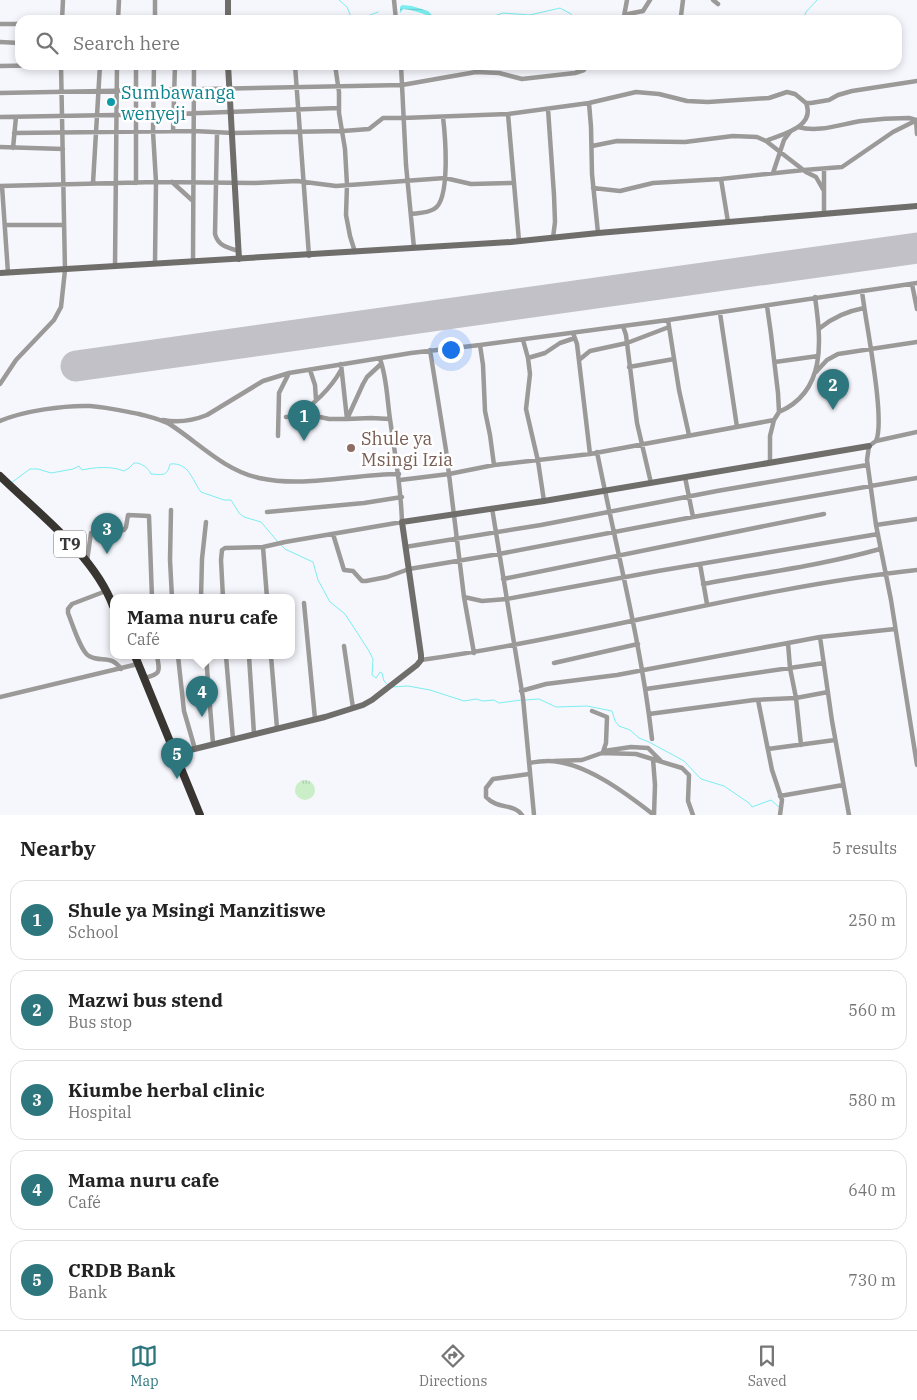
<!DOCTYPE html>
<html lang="en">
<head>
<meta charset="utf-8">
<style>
	:root { --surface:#fff; --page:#f6f6f6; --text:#222; --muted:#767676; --line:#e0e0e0; --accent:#2d767d }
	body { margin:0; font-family:"IBM Plex Serif",serif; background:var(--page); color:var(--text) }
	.you { position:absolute; left:450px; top:349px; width:18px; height:18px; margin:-12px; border:4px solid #fff; border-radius:50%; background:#1a73e8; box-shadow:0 0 0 8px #1a73e833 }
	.badge { display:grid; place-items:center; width:32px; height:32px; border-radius:50%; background:var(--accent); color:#fff; font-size:16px; font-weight:700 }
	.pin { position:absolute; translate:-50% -41px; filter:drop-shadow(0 1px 2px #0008) }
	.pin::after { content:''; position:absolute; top:26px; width:18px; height:15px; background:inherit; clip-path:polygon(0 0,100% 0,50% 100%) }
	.popup { position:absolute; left:110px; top:594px; width:185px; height:65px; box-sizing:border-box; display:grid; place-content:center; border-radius:10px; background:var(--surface); filter:drop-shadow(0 1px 4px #0005); font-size:16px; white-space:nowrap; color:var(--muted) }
	.popup b { font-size:19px; color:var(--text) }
	.popup::after { content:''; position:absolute; left:50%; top:100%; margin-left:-10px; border:10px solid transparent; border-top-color:var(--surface) }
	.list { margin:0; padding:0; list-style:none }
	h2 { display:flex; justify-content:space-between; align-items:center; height:65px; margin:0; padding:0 20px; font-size:21px }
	h2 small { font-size:16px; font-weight:400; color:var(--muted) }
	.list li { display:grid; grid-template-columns:32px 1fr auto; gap:15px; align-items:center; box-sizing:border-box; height:80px; margin:0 10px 10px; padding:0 10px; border:1px solid var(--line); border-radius:15px }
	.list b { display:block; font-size:19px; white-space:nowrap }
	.list p { margin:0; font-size:16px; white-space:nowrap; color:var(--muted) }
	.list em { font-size:16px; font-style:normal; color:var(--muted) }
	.icon { flex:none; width:28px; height:28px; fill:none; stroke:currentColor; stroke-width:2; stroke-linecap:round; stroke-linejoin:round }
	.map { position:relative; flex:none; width:917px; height:815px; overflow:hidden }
	.search { position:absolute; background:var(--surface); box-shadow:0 2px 8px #0003; left:15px; right:15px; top:15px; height:55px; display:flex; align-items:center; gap:12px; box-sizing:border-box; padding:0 18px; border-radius:15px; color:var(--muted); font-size:19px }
	.sheet { height:515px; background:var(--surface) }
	nav { display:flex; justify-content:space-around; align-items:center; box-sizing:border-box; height:70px; border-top:1px solid var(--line); background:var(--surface); font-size:14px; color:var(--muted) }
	nav a { display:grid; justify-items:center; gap:2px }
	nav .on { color:var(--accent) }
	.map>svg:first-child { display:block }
	.grass { fill:url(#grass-tufts) }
	.water { fill:url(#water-rules) }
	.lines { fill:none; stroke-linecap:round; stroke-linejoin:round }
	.stream { stroke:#7beff0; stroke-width:1 }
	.runway { stroke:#c1c1c7; stroke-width:31 }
	.street { stroke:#9c9a98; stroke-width:4.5 }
	.secondary { stroke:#706e6b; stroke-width:6 }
	.highway { stroke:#393632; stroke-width:8 }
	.culture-dot { fill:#0f9aa8; stroke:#fff; stroke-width:2 }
	.education-dot { fill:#8d6e63; stroke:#fff; stroke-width:2 }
	.labels { text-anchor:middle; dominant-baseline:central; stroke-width:5; stroke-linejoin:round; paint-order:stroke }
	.shield { fill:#fff; stroke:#737375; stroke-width:1 }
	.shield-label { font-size:16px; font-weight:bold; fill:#37373a }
	.culture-label { font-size:18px; fill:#0d838f; stroke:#fff; text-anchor:start }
	.education-label { font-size:18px; fill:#785e54; stroke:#fff; text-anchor:start }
</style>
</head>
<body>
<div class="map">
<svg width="917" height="815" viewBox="0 0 917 815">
	<defs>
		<pattern id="grass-tufts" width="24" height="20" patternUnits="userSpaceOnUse" patternTransform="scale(1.25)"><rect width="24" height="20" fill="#caeec8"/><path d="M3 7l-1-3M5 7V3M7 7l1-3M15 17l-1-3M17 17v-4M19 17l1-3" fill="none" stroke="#aecdad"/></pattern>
		<pattern id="water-rules" width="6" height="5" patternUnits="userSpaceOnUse" patternTransform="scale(1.25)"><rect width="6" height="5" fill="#7beff0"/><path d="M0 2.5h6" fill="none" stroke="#6bcecf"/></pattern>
	</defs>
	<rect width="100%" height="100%" fill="#f6f6fd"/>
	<path class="grass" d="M295 790a10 10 0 1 1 20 0a10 10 0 1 1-20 0Z"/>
	<path class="water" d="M402 5 412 6 428 11 434 17 448 19 450 18 452 20C432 20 422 11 403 9L400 13V7Z"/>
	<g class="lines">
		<path class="stream" d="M339 0 347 7 351 17H365L378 12
			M489 20 494 16 503 13 530 15 560 8 571 14 576 20
			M614 20H616
			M803 20 806 12 817 0
			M11 483 30 469H38L51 473 73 469 79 466 82 470C95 467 112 466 124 471L129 468 134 463C140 462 149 468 151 474 164 475 167 476 170 464 189 462 192 480 201 492L224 500H231L239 513 244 517 261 522 278 542
			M281 545 285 549 313 562 318 580 330 602 345 614 369 651 373 659 372 675 376 678 380 672 382 673 384 681 387 684
			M392 687 408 686 430 690 464 701 476 699 483 701 494 700 499 703 521 700
			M525 700 539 699 556 707 587 706 612 711 615 721 619 726 630 730 639 738 649 742 684 761 701 779 724 786 749 803 752 807 771 800 779 807"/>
		<path class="runway" d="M76 366 917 248"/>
		<path class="street" d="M394 0 396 20
			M713 0 718 4
			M624 16 627 0
			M681 16 683 0
			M62 20 63 0
			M118 20 119 0
			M155 20V0
			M621 20 628 14 643 11 650 0
			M0 24H20
			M0 42 20 43
			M136 65V183
			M295 65 309 256
			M335 65 339 92V113L345 149 347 185 346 215 350 236 355 252
			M401 65 406 165 414 248
			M0 66 56 65
			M0 93 402 85 476 72 499 73 522 79 575 73 584 70 586 65
			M589 103 591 127 592 174 598 233
			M548 109 554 195 555 222 553 238
			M508 114 519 241
			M0 117 172 114 338 108
			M798 127C819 133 841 124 861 121 877 119 894 118 909 118L916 120 917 134
			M173 131 175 65
			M14 133 194 131 233 133 343 131 369 129 383 118H403L508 114 589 103 636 92 659 94 687 101 708 102 769 98 787 92 795 94 806 103H811L829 100 838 95 852 91 917 81
			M217 133 215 234C218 246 228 248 239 251
			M766 141C782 134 816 127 806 103
			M592 146 617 141 685 142 733 136 757 137 766 141 806 172 816 177 824 191
			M0 147 63 149
			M13 148 16 117
			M824 169V214
			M773 173 784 140 790 132
			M721 179 728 222
			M172 182 193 201
			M93 183 100 65
			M0 186 156 182 153 132 154 65
			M2 186 8 273
			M593 188 620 191 653 183 721 179 804 170 842 167 893 132 917 120
			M411 214C418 213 428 213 434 209 451 200 445 134 443 117
			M5 225H64
			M193 261 194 65
			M155 263 156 182 255 183 297 181 336 186 445 178 471 184 513 183
			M115 266 117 65
			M912 284 917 309
			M862 291C865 320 886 419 876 441L869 446 867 460 876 525 891 600 917 765
			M720 313 737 427
			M668 320 679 390 689 435
			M623 326 626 335 637 423 651 483
			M820 328C832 318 848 311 864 308
			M573 333 577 344 590 454
			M523 340 528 358 530 374 526 409 538 461 544 501
			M480 345 483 365 485 411 490 435 494 465
			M430 350 446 450 464 597 474 653
			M528 358 545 353 560 343 575 338
			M579 360 590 351 627 343 669 327
			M775 362 818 356
			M341 364 347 419 371 418 390 419
			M629 367 674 359
			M310 370 315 385 316 400
			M816 372 827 360 838 354 917 342
			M0 384 16 360 54 320 61 307 65 270 61 65
			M779 412C827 391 821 340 815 297
			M296 415C314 405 331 388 341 370
			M286 417 311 415 329 419H347L363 384 367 377 381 364
			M163 420C178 423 192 421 207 415L263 381 289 373 411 353 480 345 668 320 917 283
			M0 421C23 411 65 405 90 406 106 407 123 411 139 414 150 417 161 419 171 425 200 444 224 470 259 478 305 488 353 474 399 474
			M278 436 279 393 289 373
			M876 441 917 432
			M597 452C616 548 641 642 652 739
			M770 462V436L774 420
			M685 477 693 517
			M400 480 449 474 494 465 590 454 774 420 779 412 778 393 771 334 767 306
			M492 508 523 698 534 815
			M171 510 170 560 172 598
			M267 512 364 503 402 497
			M876 525 917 519
			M333 534 344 570 353 571 362 581H366L387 577 409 569 499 554 693 517 917 478
			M405 547 541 525 717 491 867 465
			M87 561 91 533 124 530 126 527 128 515 149 516 152 598
			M700 564 707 604
			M503 579 824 514
			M703 584C762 573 823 565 880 549
			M106 591 72 604 68 609V613C72 623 81 652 89 656 101 663 111 654 121 669
			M464 597 482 601 507 599 658 571 878 534
			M201 598 202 559 206 522
			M223 598 221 560 222 550 225 548 263 547
			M267 598 263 547 285 542 402 522C401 486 395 455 390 419 387 399 387 378 380 359
			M304 603 315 719
			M820 637 832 721 849 815
			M788 643 790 668 796 698 801 745
			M344 646 353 708
			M178 656 184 711 195 749
			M206 656 213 744
			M226 656 233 739
			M249 656 254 734
			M271 656 277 728
			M421 660C588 637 750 588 917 570
			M554 663 638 644
			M144 678C161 674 160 672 157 656
			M646 689 824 663
			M521 691 546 684 617 675 820 637 895 629
			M0 697 138 664
			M758 700 772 770 782 800 780 815
			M592 711 607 717 606 743 603 752
			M649 714 754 700 796 698 828 692
			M768 749 835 740
			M604 751 631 747 648 748 661 761
			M653 759 655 785 654 815
			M554 761 582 760 602 753 636 754 682 768 689 775 688 801 693 815
			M529 763C535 762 542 761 548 761 584 761 627 794 654 815
			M780 796 843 785
			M522 815C514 803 498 810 486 797V788L493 779 529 774"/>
		<path class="secondary" d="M228 0V20
			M228 65 239 259
			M0 273 511 242 598 233 917 206
			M174 754 325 717 363 705 372 700 417 665 421 660V655L402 522 544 501 869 446"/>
		<path class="highway" d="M0 476C39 514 94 555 113 606
			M135 656 200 815"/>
	</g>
	<circle class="culture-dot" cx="111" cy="102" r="5"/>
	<circle class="education-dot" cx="351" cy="448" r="5"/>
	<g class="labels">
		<rect class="shield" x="54" y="530.5" width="32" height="27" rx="4"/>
		<g class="shield-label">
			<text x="70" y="544">T9</text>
		</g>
		<g class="culture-label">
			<text x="121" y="92">Sumbawanga<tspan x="121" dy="21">wenyeji</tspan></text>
		</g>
		<g class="education-label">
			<text x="361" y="438">Shule ya<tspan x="361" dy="21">Msingi Izia</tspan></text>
		</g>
	</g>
</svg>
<div class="you"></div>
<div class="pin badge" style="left:304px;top:441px">1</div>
<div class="pin badge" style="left:833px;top:410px">2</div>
<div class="pin badge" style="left:107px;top:554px">3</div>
<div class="pin badge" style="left:202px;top:717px">4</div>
<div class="popup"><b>Mama nuru cafe</b>Café</div>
<div class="pin badge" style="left:177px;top:779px">5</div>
<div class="search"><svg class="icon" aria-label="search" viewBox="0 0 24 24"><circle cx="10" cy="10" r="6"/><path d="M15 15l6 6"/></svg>Search here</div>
</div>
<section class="sheet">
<h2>Nearby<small>5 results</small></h2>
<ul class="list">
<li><span class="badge">1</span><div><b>Shule ya Msingi Manzitiswe</b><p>School</p></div><em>250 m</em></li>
<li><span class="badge">2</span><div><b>Mazwi bus stend</b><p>Bus stop</p></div><em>560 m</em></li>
<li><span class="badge">3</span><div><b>Kiumbe herbal clinic</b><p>Hospital</p></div><em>580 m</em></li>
<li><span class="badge">4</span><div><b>Mama nuru cafe</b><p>Café</p></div><em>640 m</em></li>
<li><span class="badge">5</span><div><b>CRDB Bank</b><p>Bank</p></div><em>730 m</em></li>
</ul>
</section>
<nav>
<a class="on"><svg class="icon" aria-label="map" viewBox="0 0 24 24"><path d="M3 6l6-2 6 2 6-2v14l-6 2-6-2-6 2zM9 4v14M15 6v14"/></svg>Map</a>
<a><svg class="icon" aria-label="directions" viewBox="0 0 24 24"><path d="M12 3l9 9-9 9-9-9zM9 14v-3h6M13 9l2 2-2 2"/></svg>Directions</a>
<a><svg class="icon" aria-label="saved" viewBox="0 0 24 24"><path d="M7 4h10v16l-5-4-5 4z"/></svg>Saved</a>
</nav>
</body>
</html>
